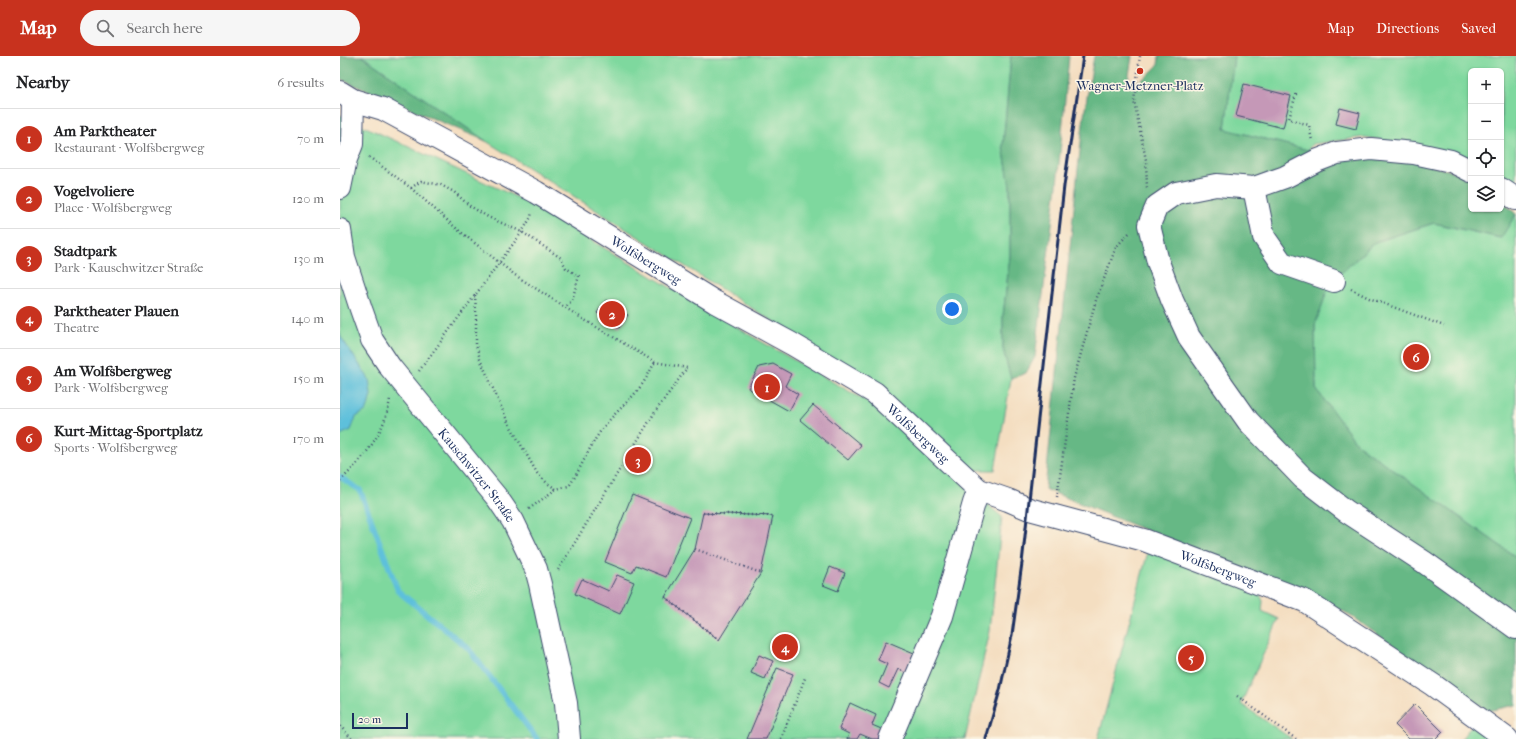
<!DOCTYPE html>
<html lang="en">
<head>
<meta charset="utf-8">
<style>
	:root { --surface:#fff; --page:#f6f6f6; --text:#202124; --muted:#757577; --line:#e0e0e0; --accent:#c8321e }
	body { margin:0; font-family:"IM FELL French Canon",serif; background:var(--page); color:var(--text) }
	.controls { position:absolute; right:12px; top:12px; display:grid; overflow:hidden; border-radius:6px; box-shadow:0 1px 3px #0004 }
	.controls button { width:36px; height:36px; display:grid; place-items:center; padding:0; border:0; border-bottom:1px solid var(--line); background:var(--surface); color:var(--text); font:20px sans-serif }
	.scale { position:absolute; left:12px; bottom:10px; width:56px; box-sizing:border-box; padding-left:4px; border:2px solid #1b2f5e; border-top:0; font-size:11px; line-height:14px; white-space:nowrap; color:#1b2f5e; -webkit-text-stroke:3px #fcf5e5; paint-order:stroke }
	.you { position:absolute; left:612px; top:253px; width:14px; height:14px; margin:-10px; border:3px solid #fff; border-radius:50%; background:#1a73e8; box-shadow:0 0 0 6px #1a73e833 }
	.badge { display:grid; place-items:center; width:26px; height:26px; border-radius:50%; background:var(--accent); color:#fff; font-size:13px; font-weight:700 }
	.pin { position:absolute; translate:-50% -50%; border:2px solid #fff; box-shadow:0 1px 4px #0006 }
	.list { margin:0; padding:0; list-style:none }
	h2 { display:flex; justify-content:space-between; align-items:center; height:52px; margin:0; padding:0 16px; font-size:17px }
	h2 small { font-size:13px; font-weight:400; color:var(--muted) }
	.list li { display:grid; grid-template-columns:26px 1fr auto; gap:12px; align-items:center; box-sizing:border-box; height:60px; padding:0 16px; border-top:1px solid var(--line) }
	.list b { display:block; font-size:15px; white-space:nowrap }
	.list p { margin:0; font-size:13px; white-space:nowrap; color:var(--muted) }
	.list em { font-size:13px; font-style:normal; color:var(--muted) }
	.icon { flex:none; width:22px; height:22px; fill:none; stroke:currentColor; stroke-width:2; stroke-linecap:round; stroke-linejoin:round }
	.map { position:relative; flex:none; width:1176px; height:683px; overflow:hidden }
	header { display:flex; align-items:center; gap:24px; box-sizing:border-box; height:56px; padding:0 20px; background:var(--accent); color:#fff }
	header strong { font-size:19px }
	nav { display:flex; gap:22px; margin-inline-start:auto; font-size:14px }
	.search { width:280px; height:36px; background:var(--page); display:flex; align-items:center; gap:10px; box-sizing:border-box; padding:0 14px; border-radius:22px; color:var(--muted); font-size:15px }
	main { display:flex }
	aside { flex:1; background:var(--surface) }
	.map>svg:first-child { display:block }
	.green { fill:#7ed89e; stroke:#4c847e }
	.forest { fill:#66b885; stroke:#407472 }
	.water { fill:#5dc0db; stroke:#3c789c }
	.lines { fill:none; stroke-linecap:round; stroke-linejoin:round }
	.stream { stroke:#5dc0db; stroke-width:5.5 }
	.building { fill:#c598b7 }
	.minor-casing { stroke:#3c496d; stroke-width:24 }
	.path { stroke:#3c496d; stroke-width:2.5; stroke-dasharray:1 3; stroke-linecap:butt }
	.minor { stroke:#fff; stroke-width:22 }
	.rail { stroke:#1b2f5e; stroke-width:3 }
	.poi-dot { fill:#c8321e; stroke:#fcf5e5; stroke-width:1.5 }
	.labels { text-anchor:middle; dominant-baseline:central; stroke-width:3; stroke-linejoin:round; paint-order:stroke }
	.poi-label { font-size:13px; fill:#1b2f5e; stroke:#fcf5e5 }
	.street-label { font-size:13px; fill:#1b2f5e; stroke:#fcf5e5 }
</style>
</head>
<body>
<header>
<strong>Map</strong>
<div class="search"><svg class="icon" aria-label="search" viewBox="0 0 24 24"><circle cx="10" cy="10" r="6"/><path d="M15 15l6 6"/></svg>Search here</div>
<nav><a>Map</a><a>Directions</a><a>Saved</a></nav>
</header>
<main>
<aside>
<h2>Nearby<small>6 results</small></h2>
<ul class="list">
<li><span class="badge">1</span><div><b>Am Parktheater</b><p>Restaurant · Wolfsbergweg</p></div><em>70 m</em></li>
<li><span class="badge">2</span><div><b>Vogelvoliere</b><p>Place · Wolfsbergweg</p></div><em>120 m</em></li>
<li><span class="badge">3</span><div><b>Stadtpark</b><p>Park · Kauschwitzer Straße</p></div><em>130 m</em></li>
<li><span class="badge">4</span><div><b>Parktheater Plauen</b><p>Theatre</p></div><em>140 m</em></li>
<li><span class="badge">5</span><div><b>Am Wolfsbergweg</b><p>Park · Wolfsbergweg</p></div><em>150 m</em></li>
<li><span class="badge">6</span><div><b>Kurt-Mittag-Sportplatz</b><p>Sports · Wolfsbergweg</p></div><em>170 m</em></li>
</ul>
</aside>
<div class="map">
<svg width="1176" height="683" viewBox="0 0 1176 683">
	<rect width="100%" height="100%" fill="#fcf5e5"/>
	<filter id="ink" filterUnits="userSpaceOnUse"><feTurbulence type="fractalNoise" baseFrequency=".025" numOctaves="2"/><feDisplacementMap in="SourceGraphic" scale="8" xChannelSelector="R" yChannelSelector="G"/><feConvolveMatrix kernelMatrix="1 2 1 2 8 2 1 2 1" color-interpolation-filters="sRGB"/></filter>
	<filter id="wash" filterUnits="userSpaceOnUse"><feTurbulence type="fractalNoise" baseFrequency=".012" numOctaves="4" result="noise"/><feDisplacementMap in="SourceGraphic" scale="16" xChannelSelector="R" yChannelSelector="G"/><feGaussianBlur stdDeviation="0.9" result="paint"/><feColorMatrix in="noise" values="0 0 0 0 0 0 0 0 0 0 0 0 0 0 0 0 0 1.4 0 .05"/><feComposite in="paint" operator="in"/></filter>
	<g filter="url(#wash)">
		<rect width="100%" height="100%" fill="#f4dec1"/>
		<path class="green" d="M22 0H671L663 90 670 130V200L663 260V293L671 323 655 414H633L456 280 146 85Z
			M894 0H1176V132L1161 125V15H1131V109L1057 87 1025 81 972 88 968 94 885 73Z
			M0 59 187 146 415 282 528 346 662 461 650 575 625 683H0Z
			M1176 158V501L1017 388 976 333 975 269 990 227 1035 186 1094 167 1160 182Z
			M809 492 918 534 923 545 922 555 939 563 901 648 952 683H758Z
			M1133 668 1154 683H1121Z"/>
		<path class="forest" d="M0 0H22L146 85 0 23Z
			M671 0H729L717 129 695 301 686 317 671 323 663 293V260L670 200V130L663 90Z
			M754 0H792L787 32 806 21 818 9 819 0H894L885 73 968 94 1059 100 1131 121V153H1161V144L1176 158 1161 182 1094 167 1035 186 990 227 975 269 976 333 1017 388 1176 501V650L1175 649 1148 655 1005 556 705 433 738 113 744 59Z"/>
		<path class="water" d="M0 277 1 281 29 323 31 339 27 354 16 361 11 374 0 379Z"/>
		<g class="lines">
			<path class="stream" d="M0 421 20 434 58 535 128 592 197 683"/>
		</g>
		<g id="blocks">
			<path class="building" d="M904 28 951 40 943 72 896 60Z
				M1000 52 1020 57 1016 73 996 68Z
				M266 244 288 259 279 272 257 257Z
				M433 308 451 318 445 330 458 338 449 355 408 332 419 311Z
				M473 349 521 389 508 404 460 364Z
				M292 439 350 462 326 521 296 509 292 517 265 506Z
				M363 457 433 460 421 517 379 584 325 541 355 493Z
				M490 511 505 517 498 535 483 529Z
				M277 519 294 526 280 558 235 538 242 523 269 535Z
				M546 585 574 597 566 617 558 613 549 632 539 627 547 608 538 604Z
				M419 599 433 605 425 623 411 617Z
				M437 612 453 618 426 683H407Z
				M510 647 536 659 532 669 546 675 543 683H532L520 678 517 683H507L509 678 499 673Z
				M1075 648 1103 676 1096 683H1069L1055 669Z"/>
		</g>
	</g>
	<g filter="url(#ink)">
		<use href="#blocks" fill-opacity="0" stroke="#3c496d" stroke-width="1"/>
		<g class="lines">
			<g class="minor-casing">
				<g id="minor">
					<path id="s1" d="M0 36 13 44 43 53 196 136 375 246 452 288 535 337 639 434 668 444 689 453 804 484 965 545 1093 629 1167 683"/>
					<path d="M1131 115 1111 105 1074 97 1031 93 997 97 976 105 945 121 914 132 876 129 836 137 817 150 809 169 818 206 832 244 849 281 908 365 963 422 1006 455 1084 506 1176 572"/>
					<path d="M0 132 6 103 12 88 13 44"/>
					<path d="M914 132 924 181 942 207 994 225"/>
					<path d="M1161 133 1176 143"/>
					<path id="s2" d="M0 174 4 201 21 253 32 284 50 311 158 443 173 465 196 513 200 528 226 647 229 683"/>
					<path d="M550 683 602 560 634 447 639 434"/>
				</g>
			</g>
			<path class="path" d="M800 0 794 45 806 104 807 132
				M956 38 949 63 969 69 972 85
				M29 101 71 132 117 173 175 219 243 263 315 306 347 312 315 356 218 514
				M71 132 81 125 101 129 114 136 130 150 148 161 182 176 221 202 226 212 239 220 232 244 226 251
				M1011 233 1029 242 1104 270
				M135 239 136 255V288L140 303 167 364 197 417 207 427 216 433 229 430C241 413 248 393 260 376 272 358 291 345 303 327 308 320 311 313 315 306
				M79 315 182 176 191 161 192 156
				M0 425C24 402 45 377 50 343
				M717 441 734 322 756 244 776 191 791 175
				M189 453 216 433
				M363 457 433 460
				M355 493 421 517
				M325 541 379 584
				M897 640 956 683
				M0 670 12 683
				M441 683 465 622"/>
			<use href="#minor" class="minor"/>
			<path class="rail" d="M646 683 660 634 672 579 682 507 724 130 743 0"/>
		</g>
	</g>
	<circle class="poi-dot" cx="800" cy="15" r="4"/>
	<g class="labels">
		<g class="poi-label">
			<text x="800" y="29">Wagner-Metzner-Platz</text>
		</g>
		<g class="street-label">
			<text stroke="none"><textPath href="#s1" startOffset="350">Wolfsbergweg</textPath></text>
			<text stroke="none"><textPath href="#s1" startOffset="674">Wolfsbergweg</textPath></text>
			<text stroke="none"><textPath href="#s2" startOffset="286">Kauschwitzer Straße</textPath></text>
			<text stroke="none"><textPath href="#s1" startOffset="1009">Wolfsbergweg</textPath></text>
		</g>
	</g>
</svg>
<div class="controls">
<button>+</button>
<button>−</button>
<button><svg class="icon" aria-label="locate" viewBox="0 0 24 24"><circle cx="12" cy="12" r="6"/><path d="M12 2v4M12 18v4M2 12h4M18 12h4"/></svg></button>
<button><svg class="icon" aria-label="layers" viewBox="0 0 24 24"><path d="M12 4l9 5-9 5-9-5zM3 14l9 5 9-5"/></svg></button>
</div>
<div class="scale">20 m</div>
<div class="you"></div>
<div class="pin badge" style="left:427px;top:331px">1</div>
<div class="pin badge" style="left:272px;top:258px">2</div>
<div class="pin badge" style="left:298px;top:404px">3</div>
<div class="pin badge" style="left:445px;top:591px">4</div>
<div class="pin badge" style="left:851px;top:602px">5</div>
<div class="pin badge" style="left:1076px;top:301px">6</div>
</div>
</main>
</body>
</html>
